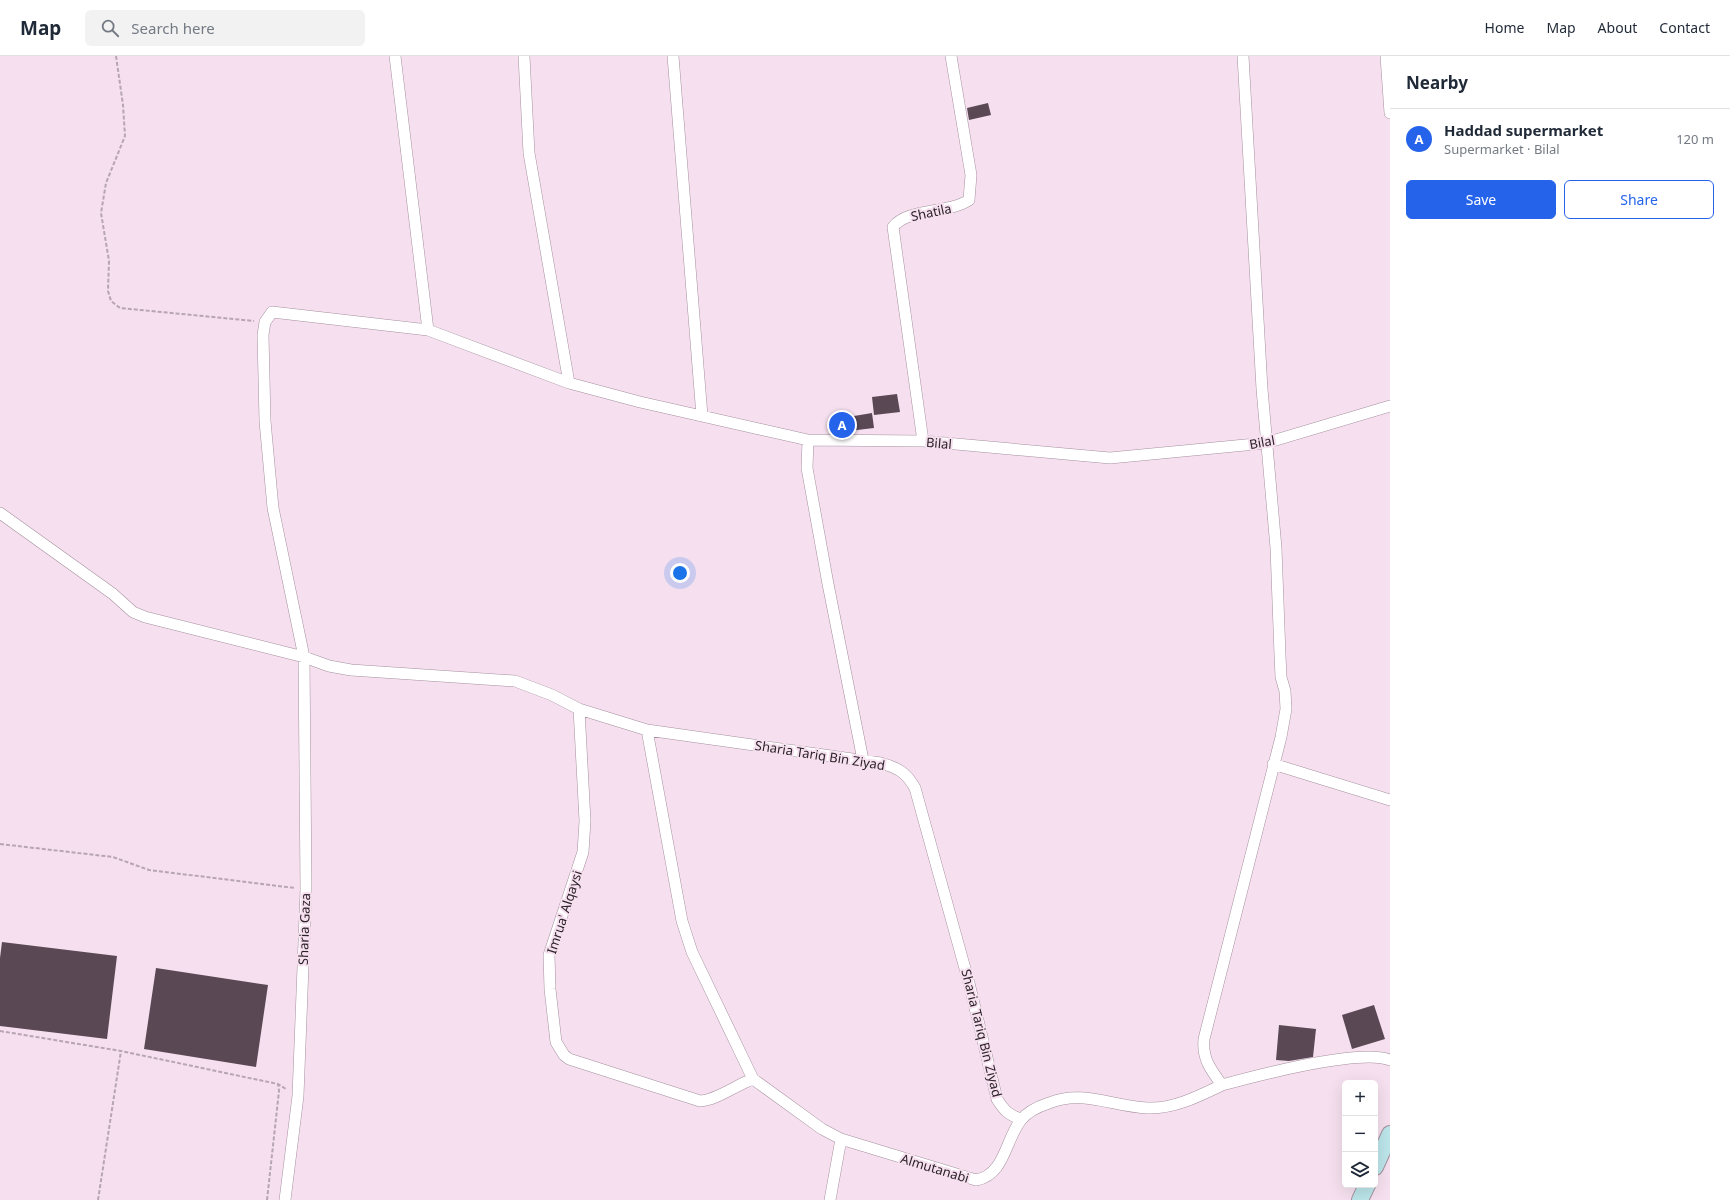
<!DOCTYPE html>
<html lang="en">
<head>
<meta charset="utf-8">
<style>
	:root { --surface:#fff; --page:#f2f2f3; --text:#1f2937; --muted:#747a83; --line:#e0e1e3; --accent:#2563eb }
	body { margin:0; font-family:"Noto Sans",sans-serif; background:var(--page); color:var(--text) }
	.controls { position:absolute; right:12px; bottom:12px; display:grid; overflow:hidden; border-radius:6px; box-shadow:0 4px 16px #0002 }
	.controls button { width:36px; height:36px; display:grid; place-items:center; padding:0; border:0; border-bottom:1px solid var(--line); background:var(--surface); color:var(--text); font:20px sans-serif }
	.you { position:absolute; left:680px; top:517px; width:14px; height:14px; margin:-10px; border:3px solid #fff; border-radius:50%; background:#1a73e8; box-shadow:0 0 0 6px #1a73e833 }
	.badge { display:grid; place-items:center; width:26px; height:26px; border-radius:50%; background:var(--accent); color:#fff; font-size:13px; font-weight:700 }
	.pin { position:absolute; translate:-50% -50%; border:2px solid #fff; box-shadow:0 1px 4px #0006 }
	.list { margin:0; padding:0; list-style:none }
	h2 { display:flex; justify-content:space-between; align-items:center; height:52px; margin:0; padding:0 16px; font-size:17px }
	h2 small { font-size:13px; font-weight:400; color:var(--muted) }
	.list li { display:grid; grid-template-columns:26px 1fr auto; gap:12px; align-items:center; box-sizing:border-box; height:60px; padding:0 16px; border-top:1px solid var(--line) }
	.list b { display:block; font-size:15px; white-space:nowrap }
	.list p { margin:0; font-size:13px; white-space:nowrap; color:var(--muted) }
	.list em { font-size:13px; font-style:normal; color:var(--muted) }
	.actions { display:flex; gap:8px; padding:12px 16px }
	.actions a { flex:1; padding:9px 0; border:1px solid var(--accent); border-radius:6px; text-align:center; font-size:14px; color:var(--accent) }
	.actions .main { background:var(--accent); color:#fff }
	.icon { flex:none; width:22px; height:22px; fill:none; stroke:currentColor; stroke-width:2; stroke-linecap:round; stroke-linejoin:round }
	.map { position:relative; flex:none; width:1390px; height:1144px; overflow:hidden }
	header { display:flex; align-items:center; gap:24px; box-sizing:border-box; height:56px; padding:0 20px; background:var(--surface); border-bottom:1px solid var(--line) }
	header strong { font-size:19px }
	nav { display:flex; gap:22px; margin-inline-start:auto; font-size:14px }
	.search { width:280px; height:36px; background:var(--page); display:flex; align-items:center; gap:10px; box-sizing:border-box; padding:0 14px; border-radius:6px; color:var(--muted); font-size:15px }
	main { display:flex }
	aside { flex:1; background:var(--surface) }
	.map>svg:first-child { display:block }
	.building { fill:#5a4855 }
	.lines { fill:none; stroke-linecap:round; stroke-linejoin:round }
	.street-casing { stroke:#a5909e; stroke-width:12 }
	.secondary-casing { stroke:#a5909e; stroke-width:18 }
	.path { stroke:#b7a5b1; stroke-width:2; stroke-dasharray:4 2; stroke-linecap:butt }
	.street { stroke:#fff; stroke-width:11 }
	.secondary { stroke:#bce6ea; stroke-width:16 }
	.labels { text-anchor:middle; dominant-baseline:central; stroke-width:4; stroke-linejoin:round; paint-order:stroke }
	.street-label { font-size:13px; fill:#2a2228; stroke:#f6e0ef }
</style>
</head>
<body>
<header>
<strong>Map</strong>
<div class="search"><svg class="icon" aria-label="search" viewBox="0 0 24 24"><circle cx="10" cy="10" r="6"/><path d="M15 15l6 6"/></svg>Search here</div>
<nav><a>Home</a><a>Map</a><a>About</a><a>Contact</a></nav>
</header>
<main>
<div class="map">
<svg width="1390" height="1144" viewBox="0 0 1390 1144">
	<rect width="100%" height="100%" fill="#f6e0ef"/>
	<path class="building" d="M988 47 991 59 969 64 967 52Z
		M897 338 900 356 874 359 872 341Z
		M872 357 874 372 832 377 830 364Z
		M2 886 117 900 107 983 0 970V902Z
		M156 912 268 929 256 1011 144 993Z
		M1374 949 1385 983 1352 993 1342 959Z
		M1279 969 1316 973 1313 1001 1289 1005 1276 1004Z"/>
	<g class="lines">
		<g class="street-casing">
			<path id="street" d="M395 0 428 274
				M524 0 529 97 569 327 640 346 808 384
				M673 0 702 360
				M1243 0 1262 333 1276 492 1280 599 1281 621 1285 635 1286 653 1281 681 1204 983C1202 1003 1211 1014 1222 1029 1255 1020 1361 992 1390 1004
				M1386 0 1390 57
				M569 327 428 274 272 256 265 266 263 279 265 365 273 452 304 601 329 610 351 614 515 625 552 639 579 653 647 674
				M923 385 893 171C907 152 948 158 969 144L971 119 951 0
				M0 457 113 538 133 556 145 561 304 601 306 833 298 1040 285 1144
				M579 653 585 765 583 796 549 899 550 933 556 986 564 999 569 1003 700 1045C717 1044 736 1029 753 1023
				M863 704 828 528 807 412 808 384 923 385 1110 402 1266 387 1390 350
				M1273 708 1390 744
				M1021 1063C1008 1059 1004 1054 997 1043L969 927 915 732C906 716 898 712 881 707L647 674 682 865 692 896 753 1023 822 1073 841 1083 976 1124C1005 1119 1005 1084 1021 1064 1027 1056 1040 1050 1049 1047 1083 1033 1113 1051 1148 1052 1174 1053 1199 1040 1222 1029
				M830 1144 841 1083"/>
		</g>
		<g class="secondary-casing">
			<path id="secondary" d="M1375 1111 1390 1078
				M1360 1144 1367 1129"/>
		</g>
		<path class="path" d="M116 0 123 49 125 80 106 127 101 157 109 205 108 235 111 245 120 252 254 265
			M0 788 113 801 149 814 295 832
			M0 975 121 995 278 1028 286 1033
			M98 1144 121 995
			M267 1144 279 1035 278 1028"/>
		<use href="#street" class="street"/>
		<use href="#secondary" class="secondary"/>
	</g>
	<g class="labels">
		<g class="street-label">
			<text transform="translate(931 156) rotate(-12)">Shatila</text>
			<text transform="translate(1262 386) rotate(-10)">Bilal</text>
			<text transform="translate(939 387) rotate(5)">Bilal</text>
			<text transform="translate(820 699) rotate(9)">Sharia Tariq Bin Ziyad</text>
			<text transform="translate(564 856) rotate(-72)">Imrua' Alqaysi</text>
			<text transform="translate(304 873) rotate(-88)">Sharia Gaza</text>
			<text transform="translate(982 977) rotate(76)">Sharia Tariq Bin Ziyad</text>
			<text transform="translate(935 1112) rotate(17)">Almutanabi</text>
		</g>
	</g>
</svg>
<div class="controls">
<button>+</button>
<button>−</button>
<button><svg class="icon" aria-label="layers" viewBox="0 0 24 24"><path d="M12 4l9 5-9 5-9-5zM3 14l9 5 9-5"/></svg></button>
</div>
<div class="you"></div>
<div class="pin badge" style="left:842px;top:369px">A</div>
</div>
<aside>
<h2>Nearby<small></small></h2>
<ul class="list">
<li><span class="badge">A</span><div><b>Haddad supermarket</b><p>Supermarket · Bilal</p></div><em>120 m</em></li>
</ul>
<div class="actions"><a class="main">Save</a><a>Share</a></div>
</aside>
</main>
</body>
</html>
